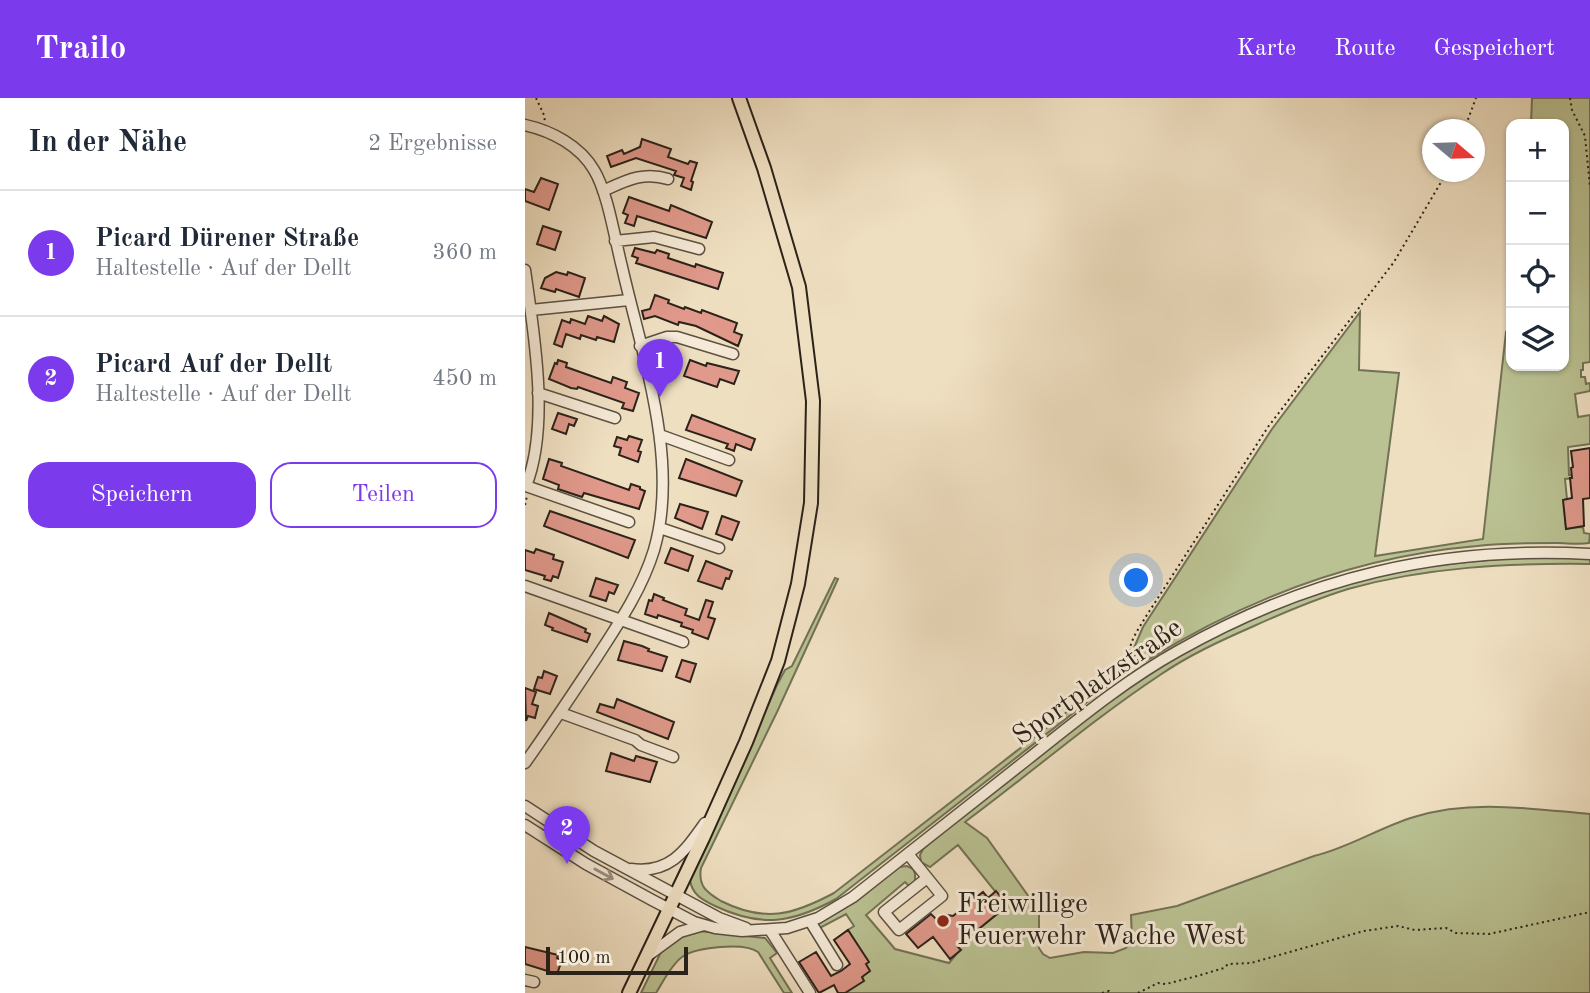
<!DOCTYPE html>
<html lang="de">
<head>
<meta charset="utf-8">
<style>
	:root { --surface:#fff; --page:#f2f2f3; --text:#1f2937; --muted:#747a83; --line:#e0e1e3; --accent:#7c3aed }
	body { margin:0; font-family:"Old Standard TT",serif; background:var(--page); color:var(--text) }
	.controls { position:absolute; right:21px; top:21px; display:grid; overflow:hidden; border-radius:14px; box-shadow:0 2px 5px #0004 }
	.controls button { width:63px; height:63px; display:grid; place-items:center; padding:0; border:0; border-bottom:2px solid var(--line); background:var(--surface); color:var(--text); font:35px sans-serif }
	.compass { position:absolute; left:897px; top:21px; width:63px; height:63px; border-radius:50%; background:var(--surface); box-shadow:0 2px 5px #0004; rotate:109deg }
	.scale { position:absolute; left:21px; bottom:18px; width:142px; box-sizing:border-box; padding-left:7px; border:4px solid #2b2219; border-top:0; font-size:19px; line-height:24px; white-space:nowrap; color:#2b2219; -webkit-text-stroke:5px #f5ead7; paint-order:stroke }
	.you { position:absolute; left:612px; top:483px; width:24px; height:24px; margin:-18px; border:5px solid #fff; border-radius:50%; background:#1a73e8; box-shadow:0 0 0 10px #1a73e833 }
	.badge { display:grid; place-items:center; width:46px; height:46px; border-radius:50%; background:var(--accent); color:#fff; font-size:23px; font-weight:700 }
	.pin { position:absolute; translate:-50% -58px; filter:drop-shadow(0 2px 4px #0008) }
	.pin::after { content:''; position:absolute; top:37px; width:24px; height:21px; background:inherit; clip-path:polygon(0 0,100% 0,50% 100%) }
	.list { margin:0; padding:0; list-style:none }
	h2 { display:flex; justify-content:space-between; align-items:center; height:91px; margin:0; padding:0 28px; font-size:30px }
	h2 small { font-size:23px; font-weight:400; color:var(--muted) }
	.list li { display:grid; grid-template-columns:46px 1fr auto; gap:21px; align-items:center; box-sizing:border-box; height:126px; padding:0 28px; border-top:2px solid var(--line) }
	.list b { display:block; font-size:26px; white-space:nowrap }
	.list p { margin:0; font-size:23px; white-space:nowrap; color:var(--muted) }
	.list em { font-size:23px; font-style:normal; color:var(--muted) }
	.actions { display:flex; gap:14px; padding:21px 28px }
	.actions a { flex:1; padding:16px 0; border:2px solid var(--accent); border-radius:21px; text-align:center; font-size:24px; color:var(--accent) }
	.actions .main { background:var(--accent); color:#fff }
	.icon { flex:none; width:38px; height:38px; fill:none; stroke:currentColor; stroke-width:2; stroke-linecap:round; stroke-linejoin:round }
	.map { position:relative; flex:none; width:1065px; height:895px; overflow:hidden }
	header { display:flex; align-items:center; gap:42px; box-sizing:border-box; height:98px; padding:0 35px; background:var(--accent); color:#fff }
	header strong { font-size:33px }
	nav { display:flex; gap:38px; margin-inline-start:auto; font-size:24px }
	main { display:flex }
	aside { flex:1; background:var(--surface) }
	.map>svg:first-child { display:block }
	.green { fill:#bac192; stroke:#727256; stroke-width:2 }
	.building { fill:#e0998b; stroke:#2b2219; stroke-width:2 }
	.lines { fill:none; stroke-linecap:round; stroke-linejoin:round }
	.minor-casing { stroke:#5c5143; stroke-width:13 }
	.major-casing { stroke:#2b2219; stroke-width:16 }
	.path { stroke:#2b2219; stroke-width:2; stroke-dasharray:2 3.5; stroke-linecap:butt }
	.minor { stroke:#f5ead7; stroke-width:10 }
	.major { stroke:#efdfc1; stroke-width:12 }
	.oneway { stroke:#9a9082 }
	.poi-dot { fill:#8f2418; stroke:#f5ead7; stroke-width:2.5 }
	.labels { text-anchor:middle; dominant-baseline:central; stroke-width:6; stroke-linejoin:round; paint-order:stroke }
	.street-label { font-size:28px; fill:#2b2219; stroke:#f5ead7 }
	.poi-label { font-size:28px; fill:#2b2219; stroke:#f5ead7; text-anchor:start }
</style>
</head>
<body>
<header>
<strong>Trailo</strong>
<nav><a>Karte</a><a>Route</a><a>Gespeichert</a></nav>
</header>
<main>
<aside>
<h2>In der Nähe<small>2 Ergebnisse</small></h2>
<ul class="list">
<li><span class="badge">1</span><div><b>Picard Dürener Straße</b><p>Haltestelle · Auf der Dellt</p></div><em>360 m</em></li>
<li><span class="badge">2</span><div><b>Picard Auf der Dellt</b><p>Haltestelle · Auf der Dellt</p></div><em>450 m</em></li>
</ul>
<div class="actions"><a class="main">Speichern</a><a>Teilen</a></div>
</aside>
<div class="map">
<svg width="1065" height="895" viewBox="0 0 1065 895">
	<rect width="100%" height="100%" fill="#efdfc1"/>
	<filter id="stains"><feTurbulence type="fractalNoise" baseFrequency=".00286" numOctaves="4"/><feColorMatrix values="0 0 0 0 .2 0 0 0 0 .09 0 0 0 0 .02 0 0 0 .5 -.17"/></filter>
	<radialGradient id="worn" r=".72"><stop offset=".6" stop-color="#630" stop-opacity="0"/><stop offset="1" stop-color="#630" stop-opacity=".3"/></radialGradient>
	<path class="green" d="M1007 0H1065V264L1058 265V272H1056V279H1060L1061 286 1065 285V293L1050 296 1053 319 1065 317V346L1043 349 1044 377 1058 376V379L1040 381 1042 401 1039 402 1041 430 1058 429 1059 435 1065 436 1064 445C1054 447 1042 445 1032 445 1005 445 978 445 952 448 833 458 721 501 621 563L611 562 608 552 618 529 747 331 835 214 834 272 874 275 850 458 958 441 981 234 986 235V268H1039V26H1006Z
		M998 459 1065 460V466C983 465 902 469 823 491 791 501 760 514 729 528 697 542 664 557 635 577 567 622 506 675 440 724L462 740 514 813V850L518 856 525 860 559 854 588 855 601 850 607 842 606 817 652 808 789 758C824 750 855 729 889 719 946 701 1007 711 1065 716V895H320L332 872 343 864 323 832 329 828 321 816 293 831 291 827 332 803 374 769 382 768 388 771 390 776V783L385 789 380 784 341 817 370 851 424 865 435 852 432 848 439 844V843L482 808 433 747 405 769 396 764 395 757 398 751C473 689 550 624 633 571 689 534 756 505 820 486 878 468 938 464 998 459Z
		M310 480 313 481 252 614 176 770C173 788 181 794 196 803 240 825 268 817 309 795L552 606 571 590 598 576 311 801C267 825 237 830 190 808 178 802 167 797 165 782L252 587 260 572 267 568Z
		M174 833 240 840 252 855 245 860 267 895H259L233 854C219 844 171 849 157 859 146 867 138 884 131 895H116L137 852 149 841Z"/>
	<path class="building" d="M117 41 146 51 143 59 163 66 165 63 172 65 166 83 168 84 166 92 156 88 159 80 149 77 151 73 111 60 86 69 82 58 97 52 99 56 115 49Z
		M16 80 33 86 24 112 0 103V91L9 94Z
		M104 99 144 113 146 107 187 124 181 140 112 118 109 128 100 125 103 117 98 115Z
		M18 128 36 134 30 152 12 146Z
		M110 150 130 155 132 152 144 156 143 160 170 169 171 166 198 175 193 191 111 165 113 160 107 158Z
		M31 174 42 177 43 174 60 180 54 199 31 191 30 194 16 190 20 180Z
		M130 197 144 202 143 205 159 211 160 209 176 215 177 212 212 225 209 234 217 237 213 248 171 228 154 224 153 227 130 218 119 221 117 213 125 211Z
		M63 218 77 223 79 218 94 226 89 244 72 239 71 242 56 237 55 241 41 236 37 249 29 246 37 222 45 225 46 221 60 226Z
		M33 262 42 265 41 269 86 285 88 279 102 284 100 290 114 295 108 313 97 310 99 305 53 289 52 291 46 290 24 281 30 265 32 266Z
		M165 262 181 268 182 265 214 273 209 286 195 281 192 289 159 278Z
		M33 315 52 321 49 328 44 326 41 336 27 331Z
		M167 317 230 341 226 352 211 346 209 353 201 350 203 346 161 332Z
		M104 338 117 342 113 353 116 354 113 364 94 357 96 350 89 348 92 339 102 342Z
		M1065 350V400L1058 401 1059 428 1041 431 1038 402 1047 400 1045 380H1047L1046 370 1048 369 1046 353Z
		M24 361 37 365 36 368 104 392 106 386 115 389V391L120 393 114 411 59 395 57 399 33 391 34 387 18 381Z
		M161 361 217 383 211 398 154 380Z
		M155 406 183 414 177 431 150 420Z
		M25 413 110 442 103 460 19 428Z
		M197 418 214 424 207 442 191 436Z
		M146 450 168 458 163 473 140 465Z
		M11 451 29 457 28 461 38 464 33 480 28 478 26 483 19 481 20 478 0 472V452L9 455Z
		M181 463 207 473 204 481 201 480 197 491 173 483Z
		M71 480 93 487 89 496 84 494 81 503 65 498Z
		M129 496 139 500 138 502 162 511 160 517 174 522 181 502 188 504 183 519 190 521 183 541 167 535 168 532 156 528 157 525 133 517 132 520 120 516 124 502 127 503Z
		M24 515 61 531 60 534 65 536 62 544 27 532 28 530 20 527Z
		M99 543 117 548 124 551 123 553 142 559 137 573 93 562Z
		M157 562 171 566 165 584 151 579Z
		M19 573 32 578 25 596 9 591 13 579 17 580Z
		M0 590 11 594 7 606 13 608 10 620 3 618 1 623Z
		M92 601 149 624 143 641 72 614 75 606 89 610Z
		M86 655 109 663 111 658 132 664 125 684 81 673Z
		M471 793 479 803 469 812 472 816 439 843 440 844 433 849 436 852 425 861 408 839 393 850 381 836 406 816 411 821 417 816 428 818 458 794 463 800Z
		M323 832 344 864 341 866 345 873 337 879 339 883 320 895H313L309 887 294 895 274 864 291 854 306 878 316 873 325 866 309 842Z
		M0 849 33 857 32 860 37 862 32 876 0 866Z"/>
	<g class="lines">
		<g class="minor-casing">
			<path id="minor" d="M0 27C27 33 55 48 69 72 83 95 90 142 97 169 117 257 155 363 129 452 117 491 94 525 72 559 48 595 25 630 0 665
				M78 93C100 83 118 73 143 81
				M90 143 129 139 174 151
				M0 172C9 236 25 327 1 388L104 424
				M6 212 104 202
				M115 248 142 239H152L208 256
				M13 295 90 320
				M135 337 204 362
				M135 430 194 450
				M0 488 158 544
				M36 615 110 642 116 647 148 659
				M0 708 69 753 194 820 221 830
				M0 727 61 766 127 802 169 824 190 830 217 833 262 830 293 820 328 799C386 753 444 707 503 661 551 623 599 583 653 553 784 479 915 448 1065 456
				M383 756 417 798 374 832 359 814 402 780
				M106 771C145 776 160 753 180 725
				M285 823 312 867
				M245 832 285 895
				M125 856 155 834 179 827
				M0 882 9 884"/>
		</g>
		<g class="major-casing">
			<path id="major" d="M104 895 178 740 221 644 253 563 273 486 286 405 288 303 274 189 239 70 214 0"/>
		</g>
		<path class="path" d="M11 0 19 17 20 24
			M1045 0 1047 12 1060 38 1065 89
			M939 32 951 0
			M0 407 2 398
			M608 569C598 552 611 535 620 520L743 329 869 164 922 74
			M577 895 584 893 585 895
			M613 895 633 885 641 886 672 878 699 870 703 866 726 865 839 833 873 828 890 832 921 830 931 835 964 836 1065 814"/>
		<use href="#minor" class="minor"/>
		<use href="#major" class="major"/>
	</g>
	<defs><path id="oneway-shaft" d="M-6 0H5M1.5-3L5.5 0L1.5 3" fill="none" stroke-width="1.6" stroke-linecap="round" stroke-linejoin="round" transform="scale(1.75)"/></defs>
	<use class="oneway" href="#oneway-shaft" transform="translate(79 776) rotate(29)"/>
	<circle class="poi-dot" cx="418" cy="823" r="7"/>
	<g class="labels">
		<g class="street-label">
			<text transform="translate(573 585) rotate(-35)">Sportplatzstraße</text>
		</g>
		<g class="poi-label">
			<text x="432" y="807">Freiwillige<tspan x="432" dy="32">Feuerwehr Wache West</tspan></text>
		</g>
	</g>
	<rect width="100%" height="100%" filter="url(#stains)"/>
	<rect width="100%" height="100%" fill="url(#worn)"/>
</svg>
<div class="controls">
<button>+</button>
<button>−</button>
<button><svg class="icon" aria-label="locate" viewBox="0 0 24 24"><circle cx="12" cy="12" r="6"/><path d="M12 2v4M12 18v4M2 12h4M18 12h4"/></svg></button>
<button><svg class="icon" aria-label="layers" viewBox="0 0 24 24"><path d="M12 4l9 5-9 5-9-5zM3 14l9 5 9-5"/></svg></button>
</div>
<svg class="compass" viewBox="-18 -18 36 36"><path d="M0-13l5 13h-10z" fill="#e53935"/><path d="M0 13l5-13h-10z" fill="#747a83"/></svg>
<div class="scale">100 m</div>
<div class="you"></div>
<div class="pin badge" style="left:135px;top:299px">1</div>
<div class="pin badge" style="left:42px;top:766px">2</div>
</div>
</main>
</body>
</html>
